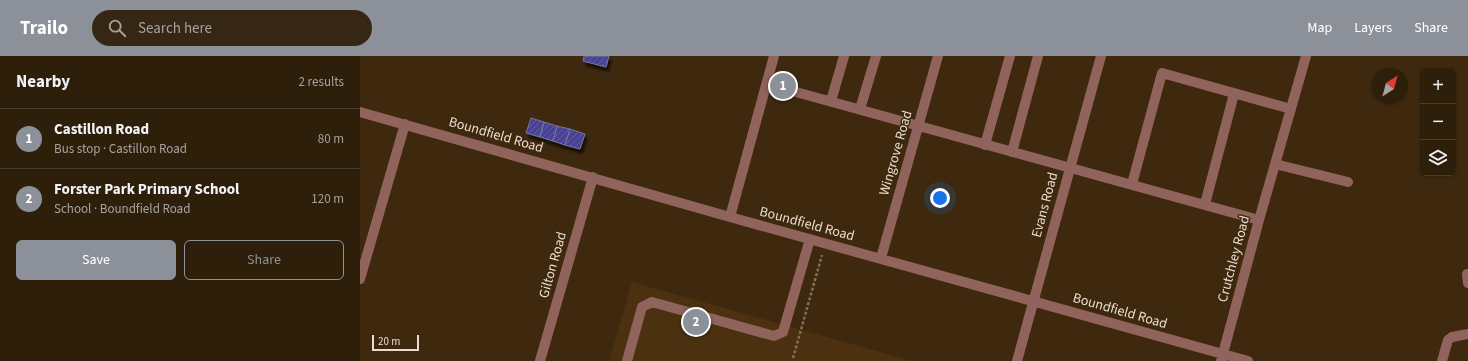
<!DOCTYPE html>
<html lang="en">
<head>
<meta charset="utf-8">
<style>
	:root { --surface:#2e1f0b; --page:#362714; --text:#f1f3f6; --muted:#a7a29d; --line:#493d2c; --accent:#8c9099 }
	body { margin:0; font-family:"Source Sans 3",sans-serif; background:var(--page); color:var(--text) }
	.controls { position:absolute; right:12px; top:12px; display:grid; overflow:hidden; border-radius:6px; box-shadow:0 1px 3px #0004 }
	.controls button { width:36px; height:36px; display:grid; place-items:center; padding:0; border:0; border-bottom:1px solid var(--line); background:var(--surface); color:var(--text); font:20px sans-serif }
	.compass { position:absolute; left:1012px; top:12px; width:36px; height:36px; border-radius:50%; background:var(--surface); box-shadow:0 1px 3px #0004; rotate:36deg }
	.scale { position:absolute; left:12px; bottom:10px; width:47px; box-sizing:border-box; padding-left:4px; border:2px solid #e9dbcd; border-top:0; font-size:11px; line-height:14px; white-space:nowrap; color:#e9dbcd; -webkit-text-stroke:3px #3e290f; paint-order:stroke }
	.you { position:absolute; left:580px; top:142px; width:14px; height:14px; margin:-10px; border:3px solid #fff; border-radius:50%; background:#1a73e8; box-shadow:0 0 0 6px #1a73e833 }
	.badge { display:grid; place-items:center; width:26px; height:26px; border-radius:50%; background:var(--accent); color:#fff; font-size:13px; font-weight:700 }
	.pin { position:absolute; translate:-50% -50%; border:2px solid #fff; box-shadow:0 1px 4px #0006 }
	.list { margin:0; padding:0; list-style:none }
	h2 { display:flex; justify-content:space-between; align-items:center; height:52px; margin:0; padding:0 16px; font-size:17px }
	h2 small { font-size:13px; font-weight:400; color:var(--muted) }
	.list li { display:grid; grid-template-columns:26px 1fr auto; gap:12px; align-items:center; box-sizing:border-box; height:60px; padding:0 16px; border-top:1px solid var(--line) }
	.list b { display:block; font-size:15px; white-space:nowrap }
	.list p { margin:0; font-size:13px; white-space:nowrap; color:var(--muted) }
	.list em { font-size:13px; font-style:normal; color:var(--muted) }
	.actions { display:flex; gap:8px; padding:12px 16px }
	.actions a { flex:1; padding:9px 0; border:1px solid var(--accent); border-radius:6px; text-align:center; font-size:14px; color:var(--accent) }
	.actions .main { background:var(--accent); color:#fff }
	.icon { flex:none; width:22px; height:22px; fill:none; stroke:currentColor; stroke-width:2; stroke-linecap:round; stroke-linejoin:round }
	.map { position:relative; flex:none; width:1108px; height:305px; overflow:hidden }
	header { display:flex; align-items:center; gap:24px; box-sizing:border-box; height:56px; padding:0 20px; background:var(--accent); color:#fff }
	header strong { font-size:19px }
	nav { display:flex; gap:22px; margin-inline-start:auto; font-size:14px }
	.search { width:280px; height:36px; background:var(--page); display:flex; align-items:center; gap:10px; box-sizing:border-box; padding:0 14px; border-radius:22px; color:var(--muted); font-size:15px }
	main { display:flex }
	aside { flex:1; background:var(--surface) }
	.map>svg:first-child { display:block }
	.built { fill:#4b3110 }
	.building { fill:url(#building-hatch); stroke:#747595; filter:url(#shadow) }
	.lines { fill:none; stroke-linecap:round; stroke-linejoin:round }
	.path { stroke:#816f5a; stroke-width:2.5; stroke-dasharray:3 2; stroke-linecap:butt }
	.minor { stroke:#90645d; stroke-width:10 }
	.labels { text-anchor:middle; dominant-baseline:central; stroke-width:3; stroke-linejoin:round; paint-order:stroke }
	.street-label { font-size:14px; fill:#e9dbcd; stroke:#3e290f }
</style>
</head>
<body>
<header>
<strong>Trailo</strong>
<div class="search"><svg class="icon" aria-label="search" viewBox="0 0 24 24"><circle cx="10" cy="10" r="6"/><path d="M15 15l6 6"/></svg>Search here</div>
<nav><a>Map</a><a>Layers</a><a>Share</a></nav>
</header>
<main>
<aside>
<h2>Nearby<small>2 results</small></h2>
<ul class="list">
<li><span class="badge">1</span><div><b>Castillon Road</b><p>Bus stop · Castillon Road</p></div><em>80 m</em></li>
<li><span class="badge">2</span><div><b>Forster Park Primary School</b><p>School · Boundfield Road</p></div><em>120 m</em></li>
</ul>
<div class="actions"><a class="main">Save</a><a>Share</a></div>
</aside>
<div class="map">
<svg width="1108" height="305" viewBox="0 0 1108 305">
	<defs>
		<pattern id="building-hatch" width="6" height="6" patternUnits="userSpaceOnUse"><rect width="6" height="6" fill="#494293"/><path d="M-1 1l2-2M0 6l6-6M5 7l2-2" fill="none" stroke="#635da1"/></pattern>
		<filter id="shadow"><feDropShadow dx="2.5" dy="4.5" stdDeviation="1" flood-color="#0009"/></filter>
	</defs>
	<rect width="100%" height="100%" fill="#3e290f"/>
	<path class="built" d="M272 226 552 305H249Z"/>
	<path class="building" d="M224 0H249L246 11 223 5Z
		M171 62 184 66 180 81 166 77Z
		M184 66 197 70 193 85 180 81Z
		M197 70 210 73 205 89 193 85Z
		M210 73 225 78 220 93 205 89Z"/>
	<g class="lines">
		<path class="path" d="M433 302 462 199"/>
		<path class="minor" d="M407 28 899 164
			M471 45 484 0
			M500 53 516 0
			M0 56 370 161 888 305
			M625 89 650 0
			M652 96 678 0
			M915 108 988 126
			M772 128 802 17 931 53
			M845 148 874 38
			M370 161 414 0
			M521 202 578 0
			M1107 218 1108 227
			M0 223 45 68
			M180 305 233 121
			M267 305 282 251 292 246 414 280 423 276 450 183
			M657 305 741 0
			M861 305 899 164 946 0
			M1082 305 1088 284 1092 281 1108 278"/>
	</g>
	<g class="labels">
		<g class="street-label">
			<text transform="translate(136 79) rotate(16)">Boundfield Road</text>
			<text transform="translate(536 97) rotate(-74)">Wingrove Road</text>
			<text transform="translate(685 149) rotate(-75)">Evans Road</text>
			<text transform="translate(447 168) rotate(15)">Boundfield Road</text>
			<text transform="translate(874 203) rotate(-75)">Crutchley Road</text>
			<text transform="translate(193 209) rotate(-74)">Gilton Road</text>
			<text transform="translate(760 255) rotate(16)">Boundfield Road</text>
		</g>
	</g>
</svg>
<div class="controls">
<button>+</button>
<button>−</button>
<button><svg class="icon" aria-label="layers" viewBox="0 0 24 24"><path d="M12 4l9 5-9 5-9-5zM3 14l9 5 9-5"/></svg></button>
</div>
<svg class="compass" viewBox="-18 -18 36 36"><path d="M0-13l5 13h-10z" fill="#e53935"/><path d="M0 13l5-13h-10z" fill="#a7a29d"/></svg>
<div class="scale">20 m</div>
<div class="you"></div>
<div class="pin badge" style="left:423px;top:30px">1</div>
<div class="pin badge" style="left:336px;top:266px">2</div>
</div>
</main>
</body>
</html>
